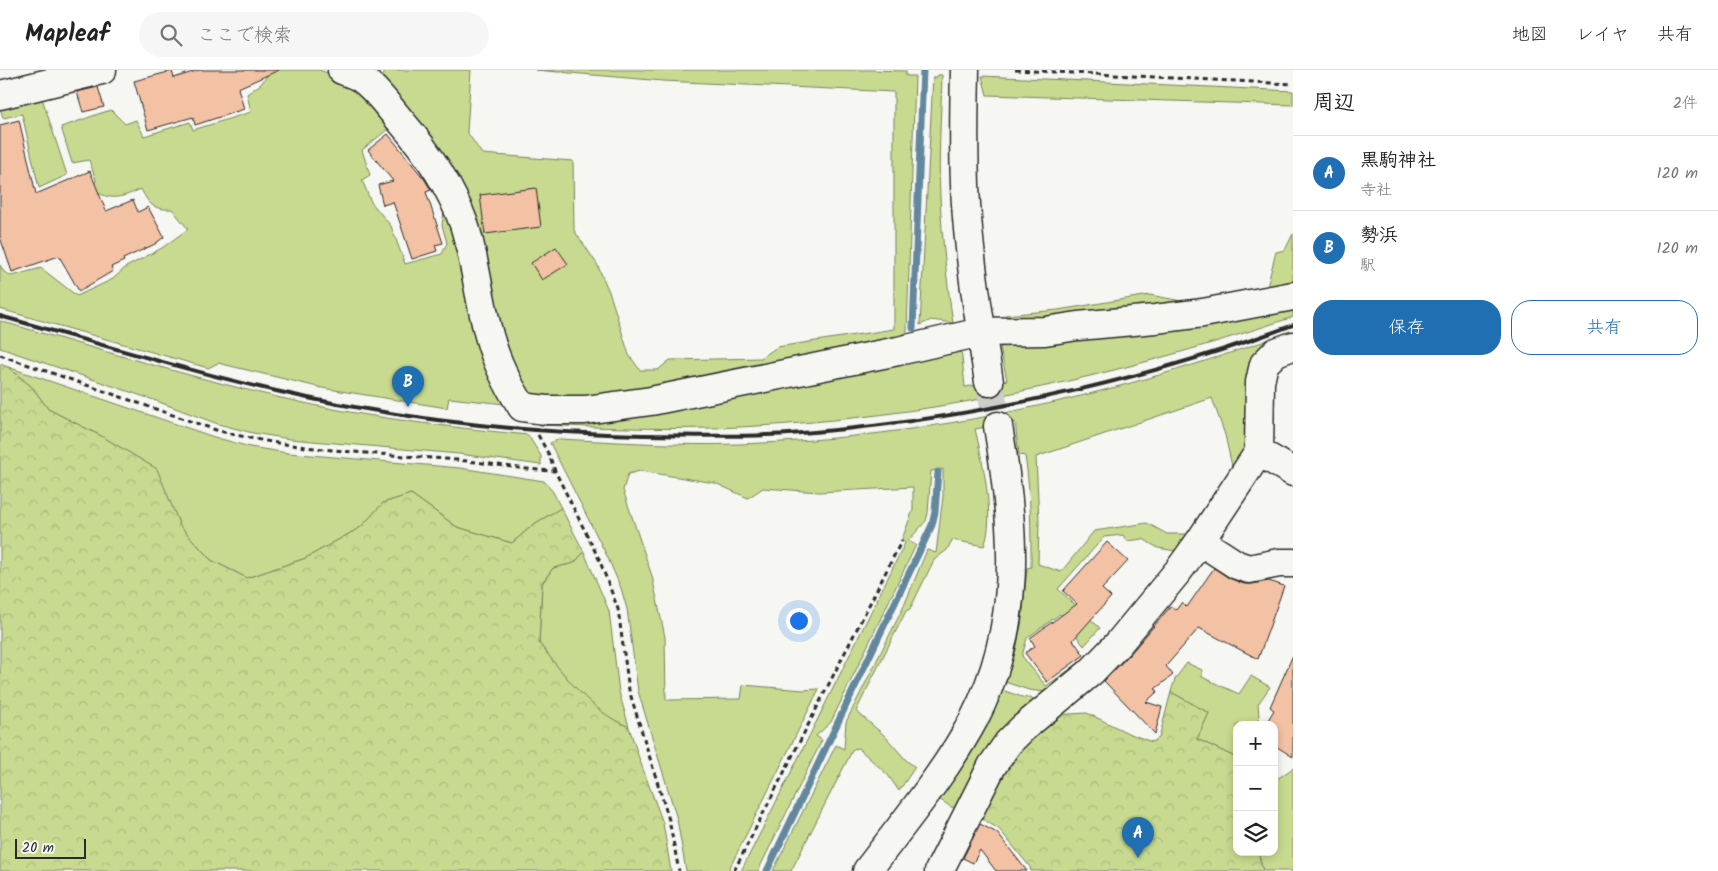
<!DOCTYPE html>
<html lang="ja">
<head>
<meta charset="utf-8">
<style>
	:root { --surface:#fff; --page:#f6f6f6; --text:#222; --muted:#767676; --line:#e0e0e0; --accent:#1f6fb2 }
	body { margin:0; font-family:Kalam,"Klee One",sans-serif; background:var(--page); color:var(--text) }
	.controls { position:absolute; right:15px; bottom:15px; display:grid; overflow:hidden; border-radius:10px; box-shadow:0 2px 8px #0003 }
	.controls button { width:45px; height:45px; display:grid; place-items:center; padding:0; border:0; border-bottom:1px solid var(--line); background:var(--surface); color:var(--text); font:25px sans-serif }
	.scale { position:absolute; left:15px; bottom:12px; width:71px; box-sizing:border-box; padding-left:5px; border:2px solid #2b2b2b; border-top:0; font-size:14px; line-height:18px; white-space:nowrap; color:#2b2b2b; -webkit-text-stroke:4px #f6f6f2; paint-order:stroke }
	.you { position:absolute; left:798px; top:550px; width:18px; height:18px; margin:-12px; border:4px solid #fff; border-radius:50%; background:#1a73e8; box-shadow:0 0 0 8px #1a73e833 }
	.badge { display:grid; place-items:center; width:32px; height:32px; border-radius:50%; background:var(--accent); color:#fff; font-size:16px; font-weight:700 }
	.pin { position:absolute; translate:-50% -41px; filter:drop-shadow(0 1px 2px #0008) }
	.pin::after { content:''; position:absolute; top:26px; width:18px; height:15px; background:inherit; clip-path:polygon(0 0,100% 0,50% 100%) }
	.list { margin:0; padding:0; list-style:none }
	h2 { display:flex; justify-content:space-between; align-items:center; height:65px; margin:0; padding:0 20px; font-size:21px }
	h2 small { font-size:16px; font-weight:400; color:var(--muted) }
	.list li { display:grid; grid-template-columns:32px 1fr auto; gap:15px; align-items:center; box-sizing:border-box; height:75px; padding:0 20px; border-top:1px solid var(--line) }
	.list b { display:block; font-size:19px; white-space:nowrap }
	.list p { margin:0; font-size:16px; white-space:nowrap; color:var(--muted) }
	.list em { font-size:16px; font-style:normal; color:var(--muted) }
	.actions { display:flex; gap:10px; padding:15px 20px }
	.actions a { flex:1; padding:11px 0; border:1px solid var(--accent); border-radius:20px; text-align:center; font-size:18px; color:var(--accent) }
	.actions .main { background:var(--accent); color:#fff }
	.icon { flex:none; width:28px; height:28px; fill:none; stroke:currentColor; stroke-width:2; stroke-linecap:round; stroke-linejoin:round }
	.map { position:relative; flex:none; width:1293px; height:801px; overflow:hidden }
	header { display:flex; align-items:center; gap:30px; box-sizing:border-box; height:70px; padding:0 25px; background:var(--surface); border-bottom:1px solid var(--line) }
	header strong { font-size:24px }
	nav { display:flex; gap:28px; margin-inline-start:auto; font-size:18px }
	.search { width:350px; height:45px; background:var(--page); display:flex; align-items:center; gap:12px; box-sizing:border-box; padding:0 18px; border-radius:28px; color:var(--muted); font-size:19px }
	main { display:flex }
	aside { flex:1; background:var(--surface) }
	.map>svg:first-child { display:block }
	.green { fill:#c7da8f; stroke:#79825d }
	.forest { fill:url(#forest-crowns); stroke:#79825d }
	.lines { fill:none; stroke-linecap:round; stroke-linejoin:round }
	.stream { stroke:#64889e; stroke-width:7 }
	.building { fill:#f3c1a4; stroke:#2b2b2b }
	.minor-tunnel { stroke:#cdcdca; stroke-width:28; stroke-dasharray:28 14; stroke-linecap:butt }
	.minor-casing { stroke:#2b2b2b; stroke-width:31 }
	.path { stroke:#2b2b2b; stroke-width:3; stroke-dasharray:5 4; stroke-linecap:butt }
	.minor { stroke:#f6f6f2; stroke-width:28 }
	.rail { stroke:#2b2b2b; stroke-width:4 }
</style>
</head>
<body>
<header>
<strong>Mapleaf</strong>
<div class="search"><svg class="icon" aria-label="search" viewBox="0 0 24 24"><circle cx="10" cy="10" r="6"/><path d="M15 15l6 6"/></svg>ここで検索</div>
<nav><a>地図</a><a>レイヤ</a><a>共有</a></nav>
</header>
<main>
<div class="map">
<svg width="1293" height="801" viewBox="0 0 1293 801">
	<defs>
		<pattern id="forest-crowns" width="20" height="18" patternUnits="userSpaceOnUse" patternTransform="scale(1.25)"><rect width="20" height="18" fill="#c7da8f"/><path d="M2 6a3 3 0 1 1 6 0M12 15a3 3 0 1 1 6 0" fill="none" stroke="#abbb7c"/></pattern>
	</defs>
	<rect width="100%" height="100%" fill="#f6f6f2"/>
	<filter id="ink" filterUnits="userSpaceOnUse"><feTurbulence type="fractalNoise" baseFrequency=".02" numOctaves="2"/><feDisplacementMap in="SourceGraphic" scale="10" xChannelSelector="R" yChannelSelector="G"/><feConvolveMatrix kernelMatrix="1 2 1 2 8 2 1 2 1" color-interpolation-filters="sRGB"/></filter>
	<g filter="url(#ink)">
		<path class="green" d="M271 0H319L348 10 393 55 362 80 370 105 362 110 371 132 391 156 405 194 442 184 447 173 442 155 444 142 439 130 447 128 505 334 449 328 447 338 322 318 218 293 208 298 0 239V195L4 202 12 206 41 198 77 226 113 209 126 197 162 178 188 159 172 139C154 140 149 135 141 119 124 127 108 133 93 118L96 110 89 90 72 93 61 57C78 52 93 45 111 40L125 54 136 50 144 66 190 52 193 60 251 42 247 24 261 14Z
			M386 0H471L467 62 482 84 573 91 574 160 597 194 610 224 629 285 640 300H658L670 290 761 288 777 277 894 259V22L663 11 535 0H872L906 1V6H915L907 262 899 267 647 326 536 329 526 322 506 290 484 196 379 13Z
			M938 5H942C941 45 938 86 940 127 942 170 947 211 953 253L931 250 920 255 933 7H937Z
			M982 6 1293 21V35L987 25Z
			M41 25 67 105 39 118 22 44 3 48 0 37Z
			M1293 164V217L1202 237 1011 251 1010 247 1005 245 1058 240 1150 225 1187 232 1208 230 1267 217 1276 182 1285 180Z
			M1293 232V247C1113 308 930 348 740 357 673 360 607 358 540 355L533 344 961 278 965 317 1007 310 1000 278 1007 271Z
			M0 251C105 281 211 314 318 336 387 350 458 358 528 365L541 386V395L459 384 290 369 253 363 218 354 151 329 0 278Z
			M1293 261V268L1271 277 1251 380 1234 405 1225 365 1212 328 1036 387 1039 451 1038 494 1061 502 1094 461 1147 453 1167 464H1195L1181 482 1158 478 1143 469 1127 471 1123 465 1104 467 1058 519 1100 558 1084 576 1060 544 1027 568 1022 586 1046 616 1093 583 1052 623 1029 620 1005 612 1016 580 1022 551 1027 498 1031 497C1031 460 1031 423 1025 386L1019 385 1015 352 975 359C982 389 996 448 984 476L952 470 947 480 934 490 910 539 906 541 856 641 885 666 906 690 915 697 899 721 888 705 858 678 853 679 791 801H773L836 675 844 679 846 652 903 538 927 480 936 483 943 426V399L931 401 928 443 926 451 908 471 916 475 831 652 816 666 822 670 758 801H741C797 692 851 582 905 473L902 469 913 440V417L819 422 763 418 748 428 715 413 640 401 628 404 623 420 652 506 665 567 666 630 741 629 743 615 803 620 819 619 728 801H686L677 749 638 621 627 539 621 518 607 486 550 373 559 369C619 372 680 376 740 374 929 368 1116 326 1293 261Z
			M8 297 214 367 250 377 288 383 460 398 544 411 553 422 561 438 534 454 512 473 457 457 411 424 383 433 361 457 306 488 247 508 211 490 180 456 156 399 103 367 48 339 33 318Z
			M584 482 609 541 619 622 629 657C590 642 564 605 539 573L542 514 553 498 574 493Z
			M1187 593 1202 600V607L1239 624 1251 606 1270 617 1258 634 1259 647 1255 655H1237V688L1197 669 1209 643 1171 622 1175 609Z
			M1002 620 1022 627 1044 630 962 738 951 737 939 729 973 678 987 655Z
			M1293 698V801H1263L1258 782H1274V711Z"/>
		<path class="forest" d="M0 294 8 297 33 318 48 339 103 367 157 399 180 456 211 490 247 508 306 488 361 457 383 433 411 424 457 457 512 473 534 454 561 438 584 482 574 493 553 498 542 513 539 573C564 605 591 642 629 657L640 691 663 753 671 801H0Z
			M1171 622 1209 643 1197 669 1237 688V782H1258L1263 801H1031L1030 797 999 759 977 746 999 700 1052 645 1087 643 1128 663 1152 672 1159 668Z"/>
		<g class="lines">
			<path class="stream" d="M913 258 923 0
				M767 801 932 455 935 442 938 402"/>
		</g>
		<path class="building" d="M199 0H279L238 18 244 39 195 55 193 47 148 60 134 11 172 1 174 8Z
			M98 17 104 37 83 42 77 22Z
			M19 50 36 124 90 101 106 141 133 130 138 142 148 137 164 167 155 174 123 189 124 191 111 197 113 201 79 221 59 186 12 202 0 167V55Z
			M388 64 425 110 431 120 426 122 443 173 435 175 437 181 412 189 393 132 383 135 378 115 393 111 368 80Z
			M536 118 541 157 485 164 480 125Z
			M556 177 568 194 542 210 531 193Z
			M1107 472 1128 491 1102 519 1111 527 1073 570 1084 585 1047 612 1025 583 1035 576 1030 568 1077 534 1063 521Z
			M1214 498 1229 508 1244 514H1252L1269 511 1284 516 1258 589 1199 558 1166 596 1173 605 1155 619 1158 621 1146 632 1162 637 1155 664 1104 611 1130 584 1171 536 1176 540 1182 532 1187 537Z
			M1293 585V687L1274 675V655H1265L1274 640 1270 637Z
			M980 754 997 763 1027 801H996L980 780 973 793 963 788Z"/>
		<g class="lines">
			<path class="minor-tunnel" d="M989 312 998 356"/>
			<g class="minor-casing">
				<path id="minor" d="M342 0C350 3 360 6 366 12 378 22 388 36 399 49 426 80 450 115 464 154 476 192 479 231 490 269 497 294 508 315 522 337L546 340H585L651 331 898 281 981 262 1045 261 1078 256 1155 249 1203 243 1293 226
					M965 0C964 45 963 89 966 134 970 194 980 253 989 312
					M0 25 102 0
					M1259 382 1293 402
					M1200 471 1237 495 1249 499 1279 493H1293
					M867 801C904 752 945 703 974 649 1023 554 1015 458 998 356
					M939 801 992 696 1008 673 1023 658 1091 602 1118 574 1179 500 1200 471 1259 382 1260 312 1264 294 1276 282 1293 276"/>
			</g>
			<path class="path" d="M1015 0 1293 14
				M0 285 216 360C294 381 376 383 457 390 490 393 522 400 555 401
				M538 365 549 385 555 401 599 489 618 539 629 620 669 750 679 801
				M734 801 902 470"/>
			<use href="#minor" class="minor"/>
			<path class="rail" d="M0 246C119 279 238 317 360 338 454 355 548 363 643 365 692 366 740 367 789 364 958 352 1135 314 1293 255"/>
		</g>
	</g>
</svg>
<div class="controls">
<button>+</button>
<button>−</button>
<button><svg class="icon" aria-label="layers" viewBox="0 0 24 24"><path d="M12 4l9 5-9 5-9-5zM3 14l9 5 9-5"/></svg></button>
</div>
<div class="scale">20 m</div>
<div class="you"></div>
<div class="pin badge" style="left:1138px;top:788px">A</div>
<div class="pin badge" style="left:408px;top:337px">B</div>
</div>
<aside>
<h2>周辺<small>2件</small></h2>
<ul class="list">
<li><span class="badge">A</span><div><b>黒駒神社</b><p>寺社</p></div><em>120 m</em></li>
<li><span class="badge">B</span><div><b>勢浜</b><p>駅</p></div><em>120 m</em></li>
</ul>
<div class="actions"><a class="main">保存</a><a>共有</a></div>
</aside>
</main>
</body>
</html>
